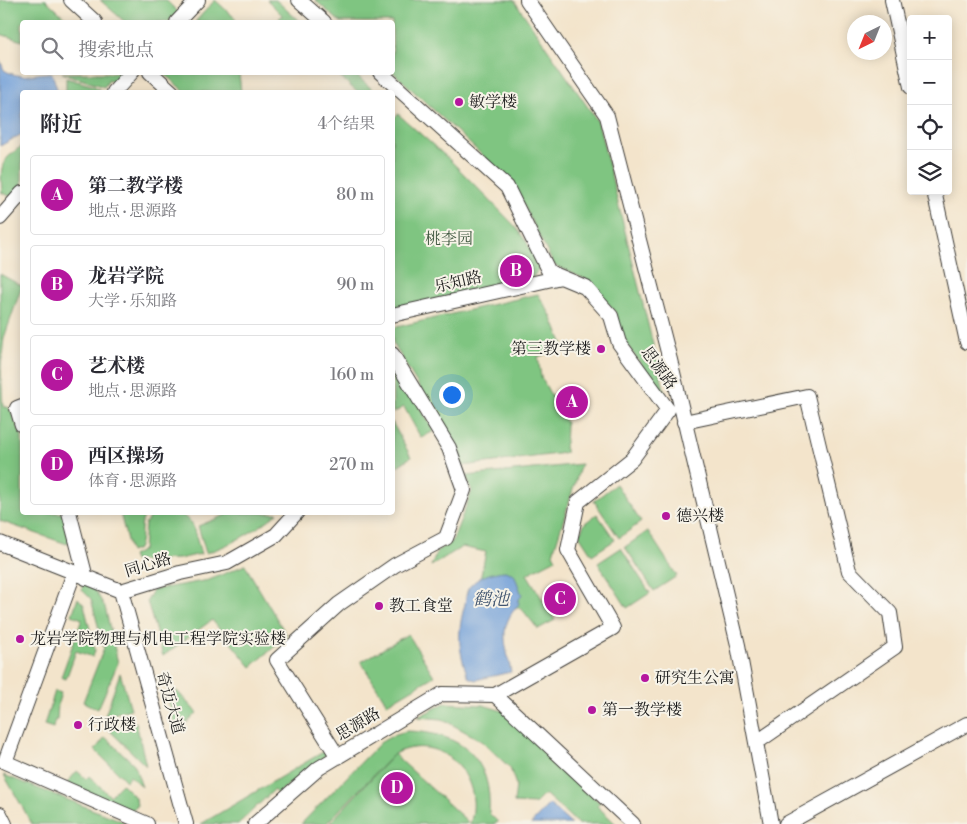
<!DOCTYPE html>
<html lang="zh">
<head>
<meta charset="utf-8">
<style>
	:root { --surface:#fff; --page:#f2f2f3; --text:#2b2b33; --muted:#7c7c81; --line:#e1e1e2; --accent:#b5179e }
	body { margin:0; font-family:"Libre Bodoni","Noto Serif SC",serif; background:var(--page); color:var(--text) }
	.controls { position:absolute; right:15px; top:15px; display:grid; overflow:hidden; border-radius:5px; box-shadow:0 2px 12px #0003 }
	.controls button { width:45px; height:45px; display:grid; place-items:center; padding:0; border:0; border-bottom:1px solid var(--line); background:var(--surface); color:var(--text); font:25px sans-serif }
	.compass { position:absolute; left:847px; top:15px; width:45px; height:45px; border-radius:50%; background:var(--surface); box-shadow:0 2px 12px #0003; rotate:223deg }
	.you { position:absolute; left:451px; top:394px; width:18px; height:18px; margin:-12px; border:4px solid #fff; border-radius:50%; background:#1a73e8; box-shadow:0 0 0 8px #1a73e833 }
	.badge { display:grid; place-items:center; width:32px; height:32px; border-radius:50%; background:var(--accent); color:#fff; font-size:16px; font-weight:700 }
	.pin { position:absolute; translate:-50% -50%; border:2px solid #fff; box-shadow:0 1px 5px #0006 }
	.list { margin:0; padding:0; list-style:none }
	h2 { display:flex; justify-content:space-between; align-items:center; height:65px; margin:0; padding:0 20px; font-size:21px }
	h2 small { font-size:16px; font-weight:400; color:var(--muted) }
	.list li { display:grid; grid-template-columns:32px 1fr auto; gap:15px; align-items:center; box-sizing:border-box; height:80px; margin:0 10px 10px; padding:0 10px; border:1px solid var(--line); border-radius:5px }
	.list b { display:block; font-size:19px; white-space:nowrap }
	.list p { margin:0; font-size:16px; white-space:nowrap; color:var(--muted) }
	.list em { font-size:16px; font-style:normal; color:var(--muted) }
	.icon { flex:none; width:28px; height:28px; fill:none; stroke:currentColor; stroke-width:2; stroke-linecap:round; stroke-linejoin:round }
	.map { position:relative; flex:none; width:967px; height:824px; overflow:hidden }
	.search { position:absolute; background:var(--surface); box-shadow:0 2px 12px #0003; left:20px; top:20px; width:375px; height:55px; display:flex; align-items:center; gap:12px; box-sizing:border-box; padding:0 18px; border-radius:5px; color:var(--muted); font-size:19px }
	.panel { position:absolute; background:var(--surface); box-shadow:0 2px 12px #0003; left:20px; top:90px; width:375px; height:425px; border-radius:5px }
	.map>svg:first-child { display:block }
	.green { fill:#7fc581; stroke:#4e704e }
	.water { fill:#709ed8; stroke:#465d7a }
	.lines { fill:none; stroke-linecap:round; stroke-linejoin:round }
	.minor-casing { stroke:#3c3a36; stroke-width:16 }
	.minor { stroke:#fff; stroke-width:14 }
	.poi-dot { fill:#b5179e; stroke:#f7f3e8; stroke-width:2 }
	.labels { text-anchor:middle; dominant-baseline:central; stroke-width:4; stroke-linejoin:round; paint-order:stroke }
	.poi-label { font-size:16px; fill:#1c1c1c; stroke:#f7f3e8; text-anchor:start }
	.park-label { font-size:16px; fill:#3f573f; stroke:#f7f3e8 }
	.street-label { font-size:16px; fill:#1c1c1c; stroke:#f7f3e8 }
	.water-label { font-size:18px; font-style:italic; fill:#425671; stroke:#f7f3e8 }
</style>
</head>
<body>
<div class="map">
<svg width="967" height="824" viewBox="0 0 967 824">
	<rect width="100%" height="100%" fill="#f7f3e8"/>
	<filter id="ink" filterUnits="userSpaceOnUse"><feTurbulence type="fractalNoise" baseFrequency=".02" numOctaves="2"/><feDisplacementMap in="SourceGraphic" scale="10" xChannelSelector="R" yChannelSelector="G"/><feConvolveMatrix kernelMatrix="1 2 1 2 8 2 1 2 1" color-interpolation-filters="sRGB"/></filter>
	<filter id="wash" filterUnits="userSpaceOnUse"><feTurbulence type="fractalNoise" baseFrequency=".0096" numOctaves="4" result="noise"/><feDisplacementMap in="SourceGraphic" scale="20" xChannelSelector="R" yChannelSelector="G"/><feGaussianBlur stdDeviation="1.12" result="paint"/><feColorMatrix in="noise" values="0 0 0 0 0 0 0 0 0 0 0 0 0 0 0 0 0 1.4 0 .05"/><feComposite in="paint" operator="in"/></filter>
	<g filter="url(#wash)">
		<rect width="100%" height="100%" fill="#f3e4cb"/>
		<path class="green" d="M0 0H46L70 22H22V41L0 34Z
			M100 0H166L178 12 168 22H125Z
			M215 0 235 18V22H195Z
			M267 0H276L300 22H283L279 19 282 15Z
			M315 0H514L598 122 667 401 624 341 615 312 589 281 554 265 512 183 393 72 392 22H340Z
			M62 73H121L117 85 109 80 104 87Z
			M163 73H239L241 92H185Z
			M336 73H354L375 92H357Z
			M66 78 94 86 102 92H66Z
			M398 114 450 160 514 225 526 241 540 268 533 277 393 310 392 120Z
			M22 146V186L12 197 2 193C0 166 0 161 22 146Z
			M0 274 22 286 4 338 1 367 3 407H8L11 411 22 436V512L64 513 70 541 67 544 0 521Z
			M538 294 550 314 564 347 538 357 541 377 566 423 565 453 462 466 452 442 393 343 392 328Z
			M392 360 434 431 421 438 404 407 393 413Z
			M392 422 411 457 393 469H392Z
			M581 464 553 553 556 559 527 574 555 620 538 629 521 608 474 607 486 552 462 547 431 566 438 550 452 542 472 491 466 476Z
			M616 484 641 522 619 538 594 501Z
			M153 512 180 513 192 523 201 554 179 559 134 561 132 556 143 550 145 524Z
			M120 513H147C137 523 144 536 138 549L130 552Z
			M231 513H278C255 531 233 544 206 553L198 526Z
			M597 514 615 540 592 555 579 535 585 523Z
			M648 531 677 576 654 591 625 547Z
			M621 548 650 593 627 608 598 563Z
			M245 565 287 636 251 667 212 620 163 656 147 601 153 590 209 580Z
			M83 580 96 592 105 607 118 663 98 709 83 702 104 648 91 599 82 590Z
			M78 598 84 605 95 650 93 657 76 651 66 679 61 677 82 619 72 615Z
			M408 634 434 676 387 704 361 662Z
			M120 673 131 709 105 716Z
			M55 691 61 693 58 703 57 720H55L53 728 44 725Z
			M177 691 197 713 181 728 175 725 167 695Z
			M445 703 483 705 503 711 600 803 597 806 616 824H578L545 794 535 804 514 803 516 785 510 768 482 741 442 719 418 717Z
			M136 722 146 766 108 729Z
			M407 731C460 732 493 758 489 813L498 822 495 824H470C486 777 440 730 394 754L468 822 466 824H329L394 754 326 824H301L381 742 396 734Z
			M105 737 134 764 142 787 130 776 126 781 95 750Z
			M323 752 326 754 324 757 277 794 274 790 238 824H201Z
			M77 771 86 779 89 776 110 796 122 784 136 798 137 806 130 811 67 783Z
			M4 775 130 824H32Z"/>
		<path class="water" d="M0 60 4 70C22 81 35 72 52 73L58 92H22V134L0 146Z
			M505 571 514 574 522 595 518 601 519 604C497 628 506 643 511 672L475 680 468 677C458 649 457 632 465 604 466 598 466 590 470 586 479 576 492 572 505 571Z
			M549 804 571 824H531Z"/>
	</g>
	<g filter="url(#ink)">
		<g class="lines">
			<g class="minor-casing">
				<path id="minor" d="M71 0 95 22
					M299 0 324 22
					M527 0 607 116 670 360 738 645 771 824
					M892 0 911 87
					M177 22 198 0
					M150 72 172 92
					M380 72 507 187 549 272 585 287 611 316 619 343 668 410 632 459 578 502 568 550 613 628 495 695
					M114 92 132 72
					M934 191 967 342
					M0 218 22 193
					M392 315 561 277
					M22 406 17 408 22 425
					M684 422 807 396 849 571 890 613 895 647 756 743
					M69 512 86 578
					M0 543 121 591 180 573 227 563 276 535 297 512
					M74 573 5 762 147 824
					M121 591 186 824
					M338 757 277 660 339 604 395 565 446 538 464 490 449 448 392 354
					M0 814 5 824
					M255 824 319 768 442 694 495 695 633 824
					M786 824 967 724"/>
			</g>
			<use href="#minor" class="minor"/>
		</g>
	</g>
	<g class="poi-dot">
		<circle cx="459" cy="102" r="5"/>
		<circle cx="601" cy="349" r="5"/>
		<circle cx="666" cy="516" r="5"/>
		<circle cx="379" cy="606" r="5"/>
		<circle cx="20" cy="639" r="5"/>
		<circle cx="645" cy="678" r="5"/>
		<circle cx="592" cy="710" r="5"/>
		<circle cx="78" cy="725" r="5"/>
	</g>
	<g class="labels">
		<g class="poi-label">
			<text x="469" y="102">敏学楼</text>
			<text x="591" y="349" text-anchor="end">第三教学楼</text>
			<text x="676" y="516">德兴楼</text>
			<text x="389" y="606">教工食堂</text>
			<text x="30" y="639">龙岩学院物理与机电工程学院实验楼</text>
			<text x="655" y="678">研究生公寓</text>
			<text x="602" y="710">第一教学楼</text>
			<text x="88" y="725">行政楼</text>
		</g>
		<g class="park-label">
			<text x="449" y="239">桃李园</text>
		</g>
		<g class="street-label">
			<text transform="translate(458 282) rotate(-13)">乐知路</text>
			<text transform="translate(659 368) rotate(54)">思源路</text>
			<text transform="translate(148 565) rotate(-17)">同心路</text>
			<text transform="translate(170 703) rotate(74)">奇迈大道</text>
			<text transform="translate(358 724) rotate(-31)">思源路</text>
		</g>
		<g class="water-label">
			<text x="491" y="599">鹤池</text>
		</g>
	</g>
</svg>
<div class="controls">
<button>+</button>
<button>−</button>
<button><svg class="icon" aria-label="locate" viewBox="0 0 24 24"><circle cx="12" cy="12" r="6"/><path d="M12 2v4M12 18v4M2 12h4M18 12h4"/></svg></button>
<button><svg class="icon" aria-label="layers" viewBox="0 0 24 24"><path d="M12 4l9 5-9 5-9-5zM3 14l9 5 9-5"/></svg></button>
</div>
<svg class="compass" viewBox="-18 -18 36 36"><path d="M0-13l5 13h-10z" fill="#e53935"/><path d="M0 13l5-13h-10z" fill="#7c7c81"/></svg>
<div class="you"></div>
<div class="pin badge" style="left:572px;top:402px">A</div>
<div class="pin badge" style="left:516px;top:271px">B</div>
<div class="pin badge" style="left:560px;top:599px">C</div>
<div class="pin badge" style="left:397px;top:788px">D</div>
<div class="search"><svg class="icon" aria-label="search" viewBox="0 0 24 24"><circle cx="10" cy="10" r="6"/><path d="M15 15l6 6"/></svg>搜索地点</div>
<section class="panel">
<h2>附近<small>4个结果</small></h2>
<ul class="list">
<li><span class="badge">A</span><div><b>第二教学楼</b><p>地点 · 思源路</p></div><em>80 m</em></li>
<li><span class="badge">B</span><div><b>龙岩学院</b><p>大学 · 乐知路</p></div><em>90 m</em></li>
<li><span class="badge">C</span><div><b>艺术楼</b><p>地点 · 思源路</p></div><em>160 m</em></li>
<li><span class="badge">D</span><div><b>西区操场</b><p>体育 · 思源路</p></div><em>270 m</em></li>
</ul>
</section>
</div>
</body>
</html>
